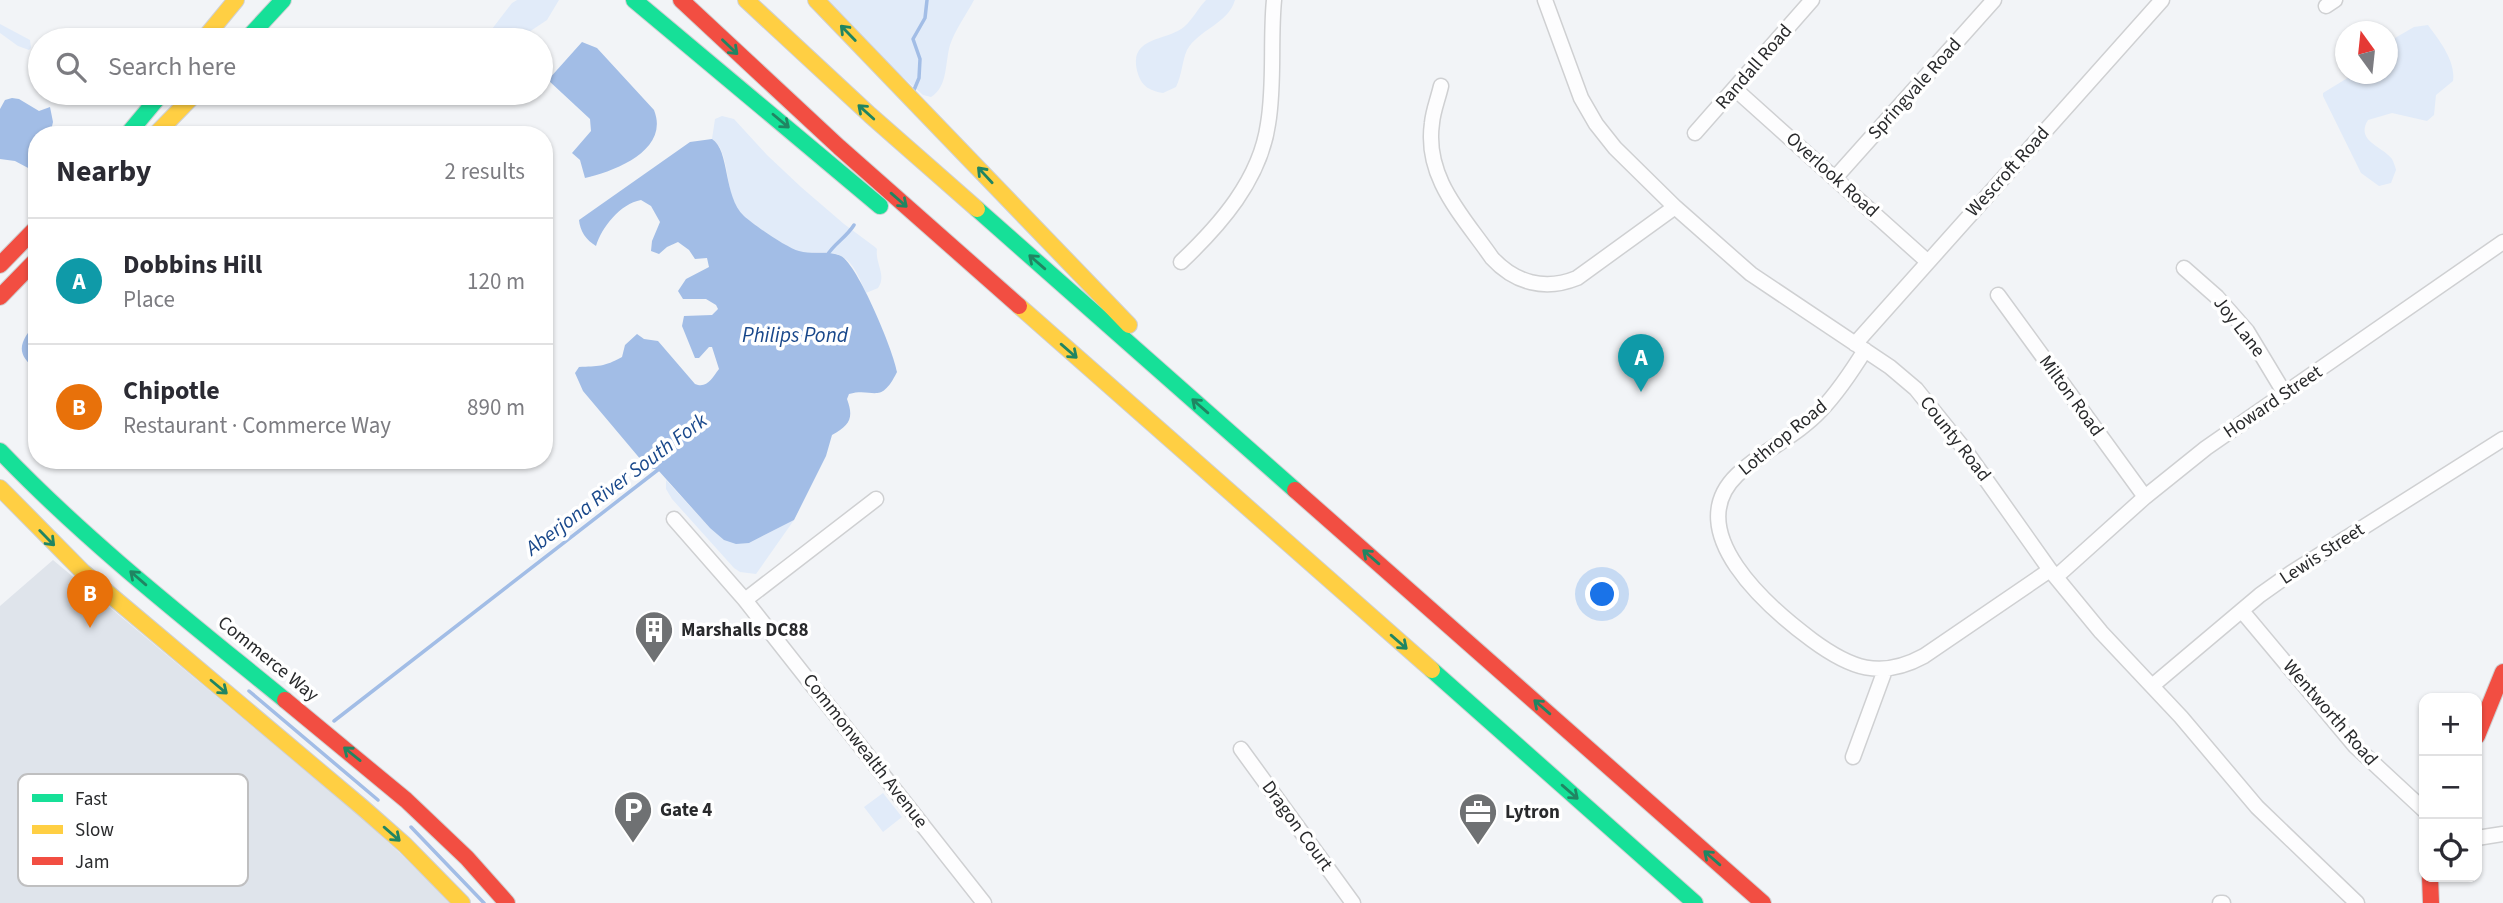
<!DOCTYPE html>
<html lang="en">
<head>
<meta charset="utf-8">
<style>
	:root { --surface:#fff; --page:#f2f2f3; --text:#2b2b33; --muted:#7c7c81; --line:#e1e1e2; --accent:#0b8043 }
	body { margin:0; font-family:"Source Sans 3",sans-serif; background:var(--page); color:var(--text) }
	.controls { position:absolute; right:21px; bottom:21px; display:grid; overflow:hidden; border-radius:14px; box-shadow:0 2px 5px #0004 }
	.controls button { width:63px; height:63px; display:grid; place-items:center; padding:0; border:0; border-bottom:2px solid var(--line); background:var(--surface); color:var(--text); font:35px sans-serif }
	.compass { position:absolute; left:2335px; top:21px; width:63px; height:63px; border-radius:50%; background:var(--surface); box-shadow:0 2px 5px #0004; rotate:345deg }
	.you { position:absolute; left:1603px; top:595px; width:24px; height:24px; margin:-18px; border:5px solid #fff; border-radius:50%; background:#1a73e8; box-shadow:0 0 0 10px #1a73e833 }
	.badge { display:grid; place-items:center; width:46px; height:46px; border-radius:50%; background:var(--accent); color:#fff; font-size:23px; font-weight:700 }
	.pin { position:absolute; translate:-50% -58px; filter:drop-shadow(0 2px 4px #0008) }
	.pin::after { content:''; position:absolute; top:37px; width:24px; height:21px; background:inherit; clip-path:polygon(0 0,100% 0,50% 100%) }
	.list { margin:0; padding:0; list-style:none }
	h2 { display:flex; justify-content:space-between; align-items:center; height:91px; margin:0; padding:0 28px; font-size:30px }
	h2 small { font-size:23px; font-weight:400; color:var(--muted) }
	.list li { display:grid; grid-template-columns:46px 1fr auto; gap:21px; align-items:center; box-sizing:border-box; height:126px; padding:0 28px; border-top:2px solid var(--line) }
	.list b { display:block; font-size:26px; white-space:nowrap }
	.list p { margin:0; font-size:23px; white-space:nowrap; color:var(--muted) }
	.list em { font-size:23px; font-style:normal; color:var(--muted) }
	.icon { flex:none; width:38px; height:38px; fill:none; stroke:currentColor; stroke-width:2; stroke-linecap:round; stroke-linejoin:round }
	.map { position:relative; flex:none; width:2503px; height:903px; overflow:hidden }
	.search { position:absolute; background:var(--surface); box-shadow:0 2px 5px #0004; left:28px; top:28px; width:525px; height:77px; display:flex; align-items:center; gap:18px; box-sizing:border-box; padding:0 24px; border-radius:38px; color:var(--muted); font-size:26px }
	.panel { position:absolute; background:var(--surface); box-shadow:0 2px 5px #0004; left:28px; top:126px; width:525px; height:343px; border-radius:28px }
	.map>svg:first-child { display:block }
	.built { fill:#dfe4eb }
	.green { fill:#e1ebf9 }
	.water { fill:#a2bde6 }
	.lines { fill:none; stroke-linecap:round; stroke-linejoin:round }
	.stream { stroke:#a2bde6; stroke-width:3.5 }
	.street-casing { stroke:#cfd0d2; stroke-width:17 }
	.fast-casing { stroke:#cfd0d2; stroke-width:18 }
	.slow-casing { stroke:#cfd0d2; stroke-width:18 }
	.jam-casing { stroke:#cfd0d2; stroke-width:18 }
	.street { stroke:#fdfdfe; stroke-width:14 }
	.fast { stroke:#16e098; stroke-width:16 }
	.slow { stroke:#ffcf43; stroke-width:16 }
	.jam { stroke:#f24e42; stroke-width:16 }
	.oneway { stroke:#208562 }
	.labels { text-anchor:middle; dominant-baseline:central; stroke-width:7; stroke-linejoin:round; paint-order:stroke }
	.street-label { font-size:19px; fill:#292a2c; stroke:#fff }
	.poi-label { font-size:19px; font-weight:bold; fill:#292a2c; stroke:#fff; text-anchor:start }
	.water-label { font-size:21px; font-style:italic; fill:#19488b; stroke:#fff }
	.key { fill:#fff; stroke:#bfbfc0; stroke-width:2 }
	.key-label { font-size:19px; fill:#292a2c }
</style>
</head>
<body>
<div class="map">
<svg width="2503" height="903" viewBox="0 0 2503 903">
	<rect width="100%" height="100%" fill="#f2f4f7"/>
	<path class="built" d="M53 560 357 814 402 855 451 903H0V606Z"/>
	<path class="green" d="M517 0H559L547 20 517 40H496L491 33 492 29 512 3Z
		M816 0H974C966 15 955 30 950 45 945 62 948 87 931 97L923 95Z
		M1206 0H1235C1228 24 1199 29 1187 50 1182 61 1182 75 1176 87L1163 93C1151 91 1142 87 1138 74 1126 35 1168 42 1185 26 1193 19 1198 8 1206 0Z
		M0 24 30 40 31 48 29 50 18 46 0 33Z
		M2428 25C2439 40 2456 61 2453 81L2436 95 2434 115 2427 121 2392 113 2368 120C2355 141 2382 146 2392 159 2393 161 2396 168 2396 170L2391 183 2379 186 2361 173 2323 96V93L2354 74H2388V42L2414 27Z
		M722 116 734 119 767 155 801 187 844 224 875 247 877 249C875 264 887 275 878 288L866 293C861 282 856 268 847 260 834 248 815 255 800 252 788 249 744 219 737 209 725 190 730 150 712 139L715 119Z
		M666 480 710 528 749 543 794 520 756 574 740 572 734 568 672 499 666 489Z
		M883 793 902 817 883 832 864 807Z"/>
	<path class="water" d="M582 42 597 48 654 110C670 150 615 171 585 178L580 160 572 153 591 131 590 119 548 80Z
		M12 98 19 99 39 111 50 107 53 122 50 135H37V193L32 198 34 183 30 169 15 161 0 159V109L5 100Z
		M712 139C730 150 723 196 744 216 754 225 787 248 799 251 813 255 828 250 841 256 858 265 894 352 897 372 880 406 874 387 849 394L847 399C854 418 850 425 832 435L826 456 794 520 749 543 736 544 724 540 710 528 658 470 647 467 583 391 575 373 579 367C598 366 604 367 622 357L625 345 637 334 644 339 658 341 695 384C707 389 712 378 719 369L712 347H709L699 358H695L682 326 684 316 712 315 718 309 716 305 706 299H683L678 291 686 279 709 267 707 258 695 259 689 250 678 242 667 247 659 254 651 251 652 241 660 222 651 206 641 200C620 204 602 227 596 246 586 240 580 231 579 220L690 142Z
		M37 321V370C12 352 22 340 37 321Z"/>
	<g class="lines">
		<path class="stream" d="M914 90 919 78 920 59 913 39 925 18 927 0
			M826 257C833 244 846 238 854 225
			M249 691 378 800
			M334 721 659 469
			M411 827 484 903"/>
		<g class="street-casing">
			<path id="street" d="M1545 0 1581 98 1596 124 1615 148 1675 207 1751 274 1890 367 1916 389 1965 450 2050 570 2101 632 2181 717 2257 807 2357 903
				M2326 6 2335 0
				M1441 86C1438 99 1433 111 1432 123 1424 178 1463 216 1492 258 1515 283 1545 291 1577 278L1675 207
				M1735 89 1928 262
				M1695 133 1812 0
				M1835 178 1994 0
				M1181 262C1220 225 1260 180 1268 124 1275 83 1270 41 1274 0
				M2184 268 2217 297 2247 331 2285 394
				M1998 295 2145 497
				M1855 344 2162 0
				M1865 350C1852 371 1838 392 1821 410 1797 436 1763 450 1737 475 1679 531 1769 608 1812 640 1850 668 1880 680 1924 656L2050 570
				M674 519 745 600 984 903
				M2056 577 2145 497 2206 448 2503 242
				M745 600 876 499
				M2242 611 2355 746 2424 810
				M2152 686 2260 595 2291 573 2503 439
				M1241 749 1353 903
				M1853 757 1885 670
				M2477 838 2503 834
				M2220 903H2223"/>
		</g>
		<g class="fast-casing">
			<path id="fast" d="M634 0 880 206
				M246 40 283 0
				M127 135 162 93
				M977 209 1295 490
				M0 451C87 542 187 620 285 700
				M1432 670 1695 903"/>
		</g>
		<g class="slow-casing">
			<path id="slow" d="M746 0 870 115 977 209
				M816 0 1129 325
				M203 40 236 0
				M155 135 196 93
				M1019 306 1432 670
				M0 488 83 572 363 808 405 845 462 903"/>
		</g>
		<g class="jam-casing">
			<path id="jam" d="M681 0 839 147 1019 306
				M0 265 37 227
				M0 297 37 259
				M1295 490 1763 903
				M285 700 406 800 467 858 507 903
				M2477 736 2503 672
				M2430 877 2431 903"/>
		</g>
		<use href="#street" class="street"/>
		<use href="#fast" class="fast"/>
		<use href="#slow" class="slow"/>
		<use href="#jam" class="jam"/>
	</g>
	<defs><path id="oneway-shaft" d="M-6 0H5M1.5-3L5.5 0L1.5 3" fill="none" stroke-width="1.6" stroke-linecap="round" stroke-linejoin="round" transform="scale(1.75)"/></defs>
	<g class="oneway">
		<use href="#oneway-shaft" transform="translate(848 33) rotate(-134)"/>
		<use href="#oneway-shaft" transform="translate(730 47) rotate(44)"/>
		<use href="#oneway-shaft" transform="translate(866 112) rotate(-138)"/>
		<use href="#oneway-shaft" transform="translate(781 121) rotate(40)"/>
		<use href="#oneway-shaft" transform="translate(985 175) rotate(-133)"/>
		<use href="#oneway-shaft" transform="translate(899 200) rotate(41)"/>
		<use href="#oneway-shaft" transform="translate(1037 262) rotate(-139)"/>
		<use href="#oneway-shaft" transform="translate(1069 351) rotate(41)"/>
		<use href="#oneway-shaft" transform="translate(1200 406) rotate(-139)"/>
		<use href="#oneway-shaft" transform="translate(47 538) rotate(46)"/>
		<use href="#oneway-shaft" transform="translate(1371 557) rotate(-139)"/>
		<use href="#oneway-shaft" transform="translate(138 578) rotate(-139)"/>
		<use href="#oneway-shaft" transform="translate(1399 642) rotate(41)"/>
		<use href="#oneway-shaft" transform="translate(219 687) rotate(40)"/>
		<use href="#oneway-shaft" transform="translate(1542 707) rotate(-139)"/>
		<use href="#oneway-shaft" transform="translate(352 754) rotate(-141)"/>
		<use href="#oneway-shaft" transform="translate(1570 792) rotate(41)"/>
		<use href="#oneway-shaft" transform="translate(392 834) rotate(41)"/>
		<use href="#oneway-shaft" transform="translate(1712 858) rotate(-139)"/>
	</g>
	<defs>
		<g id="building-pin" transform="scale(2.0125)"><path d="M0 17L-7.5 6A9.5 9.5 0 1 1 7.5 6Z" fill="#6f7173" stroke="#fff"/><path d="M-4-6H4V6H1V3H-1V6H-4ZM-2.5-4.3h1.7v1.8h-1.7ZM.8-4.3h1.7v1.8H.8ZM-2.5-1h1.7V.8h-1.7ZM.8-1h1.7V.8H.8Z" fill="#fff"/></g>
		<g id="parking-pin" transform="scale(2.0125)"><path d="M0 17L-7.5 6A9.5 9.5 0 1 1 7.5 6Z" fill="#6f7173" stroke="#fff"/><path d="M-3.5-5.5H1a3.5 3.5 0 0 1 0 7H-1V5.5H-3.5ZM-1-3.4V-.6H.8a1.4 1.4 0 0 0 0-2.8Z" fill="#fff"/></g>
		<g id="office-pin" transform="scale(2.0125)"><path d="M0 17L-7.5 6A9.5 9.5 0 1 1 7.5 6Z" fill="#6f7173" stroke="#fff"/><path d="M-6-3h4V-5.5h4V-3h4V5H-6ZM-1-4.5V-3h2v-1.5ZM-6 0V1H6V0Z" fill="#fff"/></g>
	</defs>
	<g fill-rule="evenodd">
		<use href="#building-pin" x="654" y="630"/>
		<use href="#parking-pin" x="633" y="810"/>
		<use href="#office-pin" x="1478" y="812"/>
	</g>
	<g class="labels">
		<g class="street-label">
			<text transform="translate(1754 67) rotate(-49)">Randall Road</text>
			<text transform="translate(1915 89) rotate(-48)">Springvale Road</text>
			<text transform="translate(2008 172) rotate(-48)">Wescroft Road</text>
			<text transform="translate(1832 175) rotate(42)">Overlook Road</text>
			<text transform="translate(2239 327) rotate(52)">Joy Lane</text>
			<text transform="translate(2071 396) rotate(54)">Milton Road</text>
			<text transform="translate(2273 402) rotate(-34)">Howard Street</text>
			<text transform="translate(1783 438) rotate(-39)">Lothrop Road</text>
			<text transform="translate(1955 439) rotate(52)">County Road</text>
			<text transform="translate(2322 554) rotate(-33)">Lewis Street</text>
			<text transform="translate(268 659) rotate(39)">Commerce Way</text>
			<text transform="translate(2330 713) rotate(49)">Wentworth Road</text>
			<text transform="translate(865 751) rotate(52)">Commonwealth Avenue</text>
			<text transform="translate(1297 826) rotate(54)">Dragon Court</text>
		</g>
		<g class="poi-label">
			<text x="681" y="630">Marshalls DC88</text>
			<text x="660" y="810">Gate 4</text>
			<text x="1505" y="812">Lytron</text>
		</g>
		<g class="water-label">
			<text x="795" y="335">Philips Pond</text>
			<text transform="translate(616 484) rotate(-37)">Aberjona River South Fork</text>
		</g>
	</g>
	<rect x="18" y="774" width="230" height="112" rx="10" class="key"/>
	<rect x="32" y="794" width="31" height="8" fill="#16e098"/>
	<rect x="32" y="825" width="31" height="9" fill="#ffcf43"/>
	<rect x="32" y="857" width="31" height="8" fill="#f24e42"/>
	<g class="key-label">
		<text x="75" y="805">Fast</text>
		<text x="75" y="836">Slow</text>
		<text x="75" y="868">Jam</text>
	</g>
</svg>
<div class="controls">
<button>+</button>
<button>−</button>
<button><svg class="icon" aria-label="locate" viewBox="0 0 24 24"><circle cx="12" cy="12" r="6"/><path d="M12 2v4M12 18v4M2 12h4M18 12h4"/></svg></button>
</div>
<svg class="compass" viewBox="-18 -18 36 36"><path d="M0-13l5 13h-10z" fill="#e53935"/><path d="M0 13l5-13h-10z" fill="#7c7c81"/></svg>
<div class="you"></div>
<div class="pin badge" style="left:1641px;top:392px;background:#0f9aa8">A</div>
<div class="pin badge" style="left:90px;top:628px;background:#e8710a">B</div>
<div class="search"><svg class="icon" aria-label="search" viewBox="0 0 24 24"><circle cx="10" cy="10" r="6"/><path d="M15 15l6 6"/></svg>Search here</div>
<section class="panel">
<h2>Nearby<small>2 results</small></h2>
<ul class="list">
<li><span class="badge" style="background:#0f9aa8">A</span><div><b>Dobbins Hill</b><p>Place</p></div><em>120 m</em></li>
<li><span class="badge" style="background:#e8710a">B</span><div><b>Chipotle</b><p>Restaurant · Commerce Way</p></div><em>890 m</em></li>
</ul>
</section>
</div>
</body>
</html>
